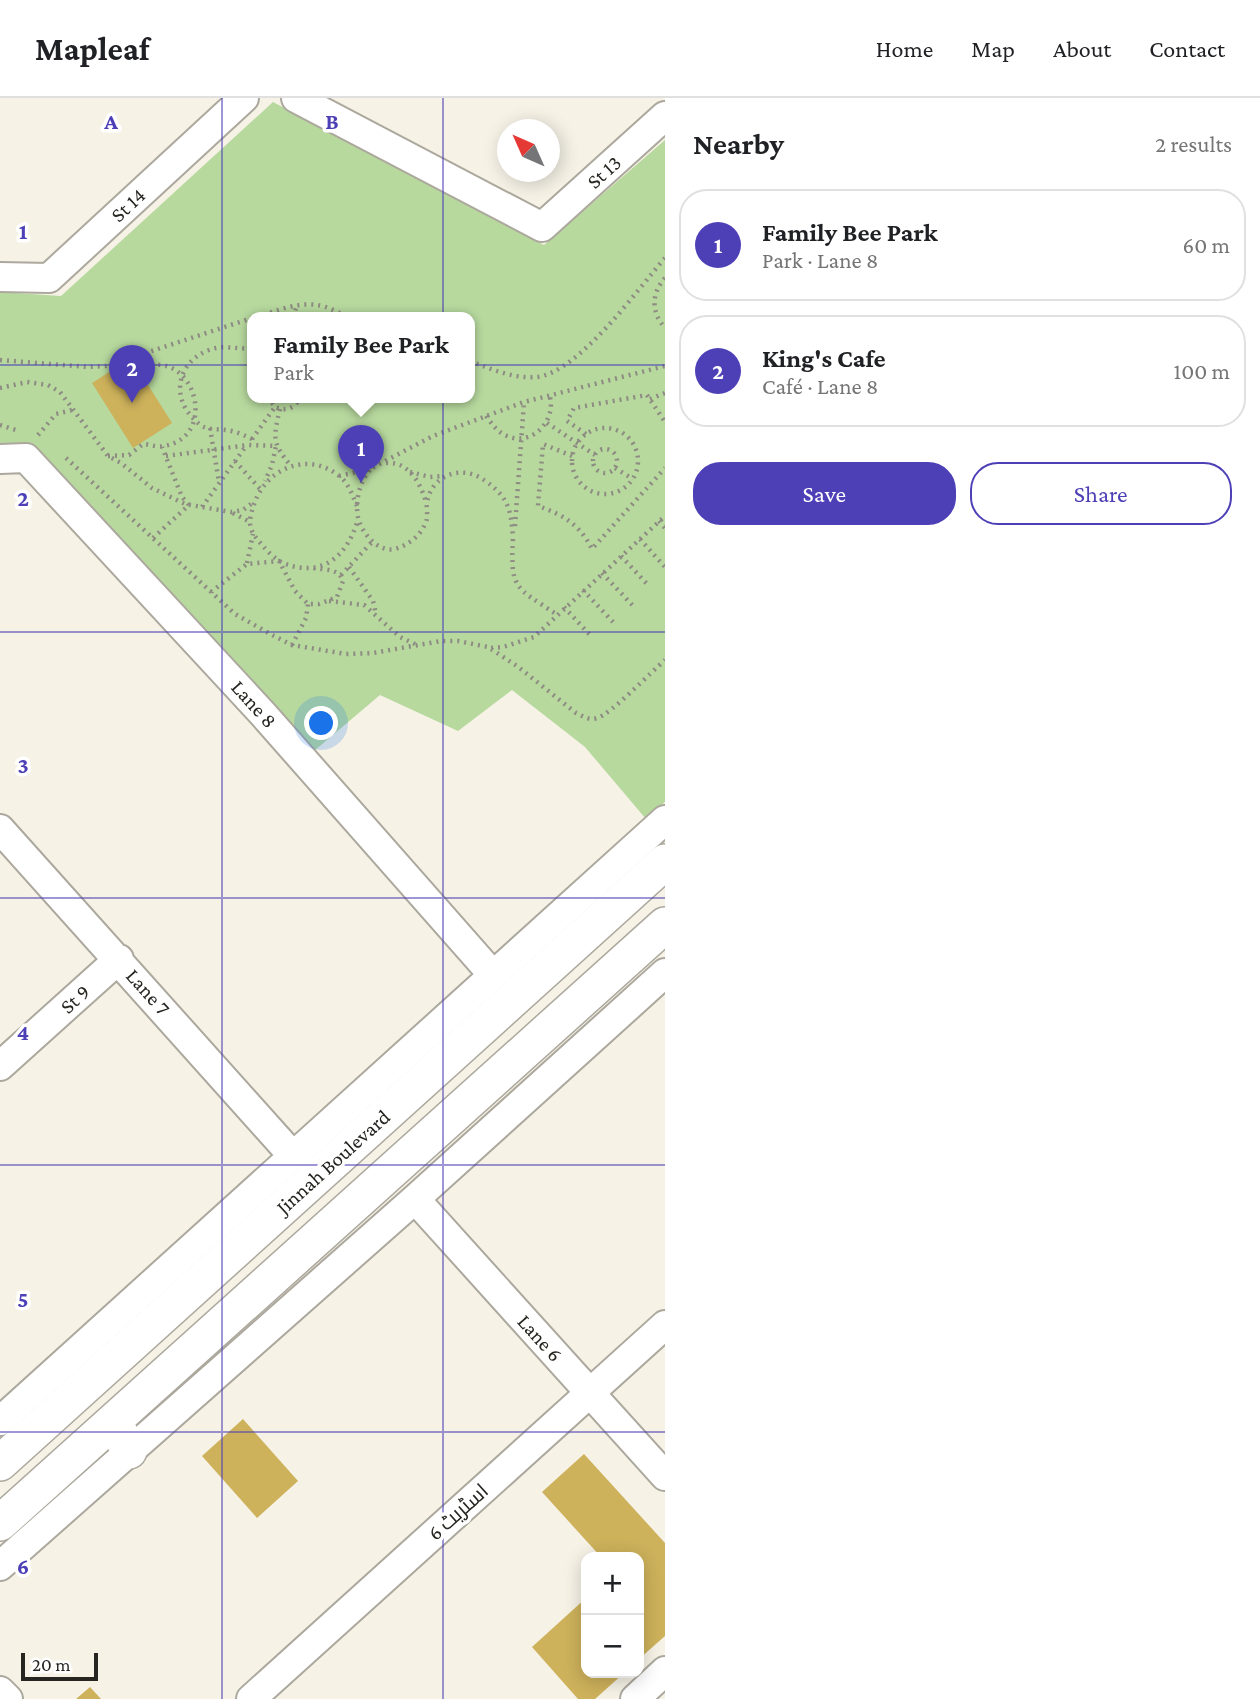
<!DOCTYPE html>
<html lang="en">
<head>
<meta charset="utf-8">
<style>
	:root { --surface:#fff; --page:#f2f2f2; --text:#202124; --muted:#757577; --line:#e0e0e0; --accent:#4d40b7 }
	body { margin:0; font-family:"Crimson Pro",Cairo,serif; background:var(--page); color:var(--text) }
	.controls { position:absolute; right:21px; bottom:21px; display:grid; overflow:hidden; border-radius:14px; box-shadow:0 4px 18px #0003 }
	.controls button { width:63px; height:63px; display:grid; place-items:center; padding:0; border:0; border-bottom:2px solid var(--line); background:var(--surface); color:var(--text); font:35px sans-serif }
	.compass { position:absolute; left:497px; top:21px; width:63px; height:63px; border-radius:50%; background:var(--surface); box-shadow:0 4px 18px #0003; rotate:315deg }
	.scale { position:absolute; left:21px; bottom:18px; width:77px; box-sizing:border-box; padding-left:7px; border:4px solid #262520; border-top:0; font-size:19px; line-height:24px; white-space:nowrap; color:#262520; -webkit-text-stroke:5px #fff; paint-order:stroke }
	.you { position:absolute; left:322px; top:626px; width:24px; height:24px; margin:-18px; border:5px solid #fff; border-radius:50%; background:#1a73e8; box-shadow:0 0 0 10px #1a73e833 }
	.badge { display:grid; place-items:center; width:46px; height:46px; border-radius:50%; background:var(--accent); color:#fff; font-size:23px; font-weight:700 }
	.pin { position:absolute; translate:-50% -58px; filter:drop-shadow(0 2px 4px #0008) }
	.pin::after { content:''; position:absolute; top:37px; width:24px; height:21px; background:inherit; clip-path:polygon(0 0,100% 0,50% 100%) }
	.popup { position:absolute; left:247px; top:214px; width:228px; height:91px; box-sizing:border-box; display:grid; place-content:center; border-radius:14px; background:var(--surface); filter:drop-shadow(0 2px 5px #0005); font-size:23px; white-space:nowrap; color:var(--muted) }
	.popup b { font-size:26px; color:var(--text) }
	.popup::after { content:''; position:absolute; left:50%; top:100%; margin-left:-14px; border:14px solid transparent; border-top-color:var(--surface) }
	.list { margin:0; padding:0; list-style:none }
	h2 { display:flex; justify-content:space-between; align-items:center; height:91px; margin:0; padding:0 28px; font-size:30px }
	h2 small { font-size:23px; font-weight:400; color:var(--muted) }
	.list li { display:grid; grid-template-columns:46px 1fr auto; gap:21px; align-items:center; box-sizing:border-box; height:112px; margin:0 14px 14px; padding:0 14px; border:2px solid var(--line); border-radius:28px }
	.list b { display:block; font-size:26px; white-space:nowrap }
	.list p { margin:0; font-size:23px; white-space:nowrap; color:var(--muted) }
	.list em { font-size:23px; font-style:normal; color:var(--muted) }
	.actions { display:flex; gap:14px; padding:21px 28px }
	.actions a { flex:1; padding:16px 0; border:2px solid var(--accent); border-radius:28px; text-align:center; font-size:24px; color:var(--accent) }
	.actions .main { background:var(--accent); color:#fff }
	.map { position:relative; flex:none; width:665px; height:1601px; overflow:hidden }
	header { display:flex; align-items:center; gap:42px; box-sizing:border-box; height:98px; padding:0 35px; background:var(--surface); border-bottom:2px solid var(--line) }
	header strong { font-size:33px }
	nav { display:flex; gap:38px; margin-inline-start:auto; font-size:24px }
	main { display:flex }
	aside { flex:1; background:var(--surface) }
	.map>svg:first-child { display:block }
	.green { fill:#b7d99e; fill-rule:evenodd }
	.building { fill:#cdb15b }
	.lines { fill:none; stroke-linecap:round; stroke-linejoin:round }
	.minor-casing { stroke:#aca89d; stroke-width:32 }
	.tertiary-casing { stroke:#aca89d; stroke-width:38 }
	.path { stroke:#8d8b82; stroke-width:4.5; stroke-dasharray:2 5; stroke-linecap:butt }
	.minor { stroke:#fff; stroke-width:28 }
	.tertiary { stroke:#fff; stroke-width:35 }
	.grid { fill:none; stroke:#4d40b7; stroke-width:2; stroke-opacity:0.55 }
	.labels { text-anchor:middle; dominant-baseline:central; stroke-width:7; stroke-linejoin:round; paint-order:stroke }
	.street-label { font-size:21px; fill:#262520; stroke:#fff }
	.grid-label { font-size:23px; text-anchor:middle; font-weight:bold; fill:#4d40b7; stroke:#fff; stroke-width:7; stroke-linejoin:round; paint-order:stroke }
</style>
</head>
<body>
<header>
<strong>Mapleaf</strong>
<nav><a>Home</a><a>Map</a><a>About</a><a>Contact</a></nav>
</header>
<main>
<div class="map">
<svg width="665" height="1601" viewBox="0 0 665 1601">
	<rect width="100%" height="100%" fill="#f6f2e6"/>
	<path class="green" d="M273 4 544 147 665 42V704L646 721 585 649 512 592 458 633 380 597 314 653 79 407 0 362V194L61 198ZM252 219H470V299H252Z"/>
	<path class="building" d="M131 260 172 325 133 350 92 285Z
		M243 1321 298 1383 257 1420 202 1358Z
		M584 1356 665 1445V1538L639 1561V1459H601L542 1394Z
		M586 1500V1575H624L595 1601H578L532 1549Z
		M90 1589 101 1601H76Z"/>
	<g class="lines">
		<g class="minor-casing">
			<path id="minor" d="M296 0 542 129 665 18
				M0 179 49 180 244 0
				M0 361 26 360 263 616 493 877
				M0 731 293 1058
				M0 968 119 861
				M415 1101 665 1378
				M0 1323 665 722
				M0 1468 415 1101 665 875
				M0 1593 8 1601
				M251 1601 665 1227
				M635 1601 665 1573"/>
		</g>
		<g class="tertiary-casing">
			<path id="tertiary" d="M114 1323 129 1353
				M0 1365 665 764
				M0 1425 665 827"/>
		</g>
		<path class="path" d="M665 180C651 196 651 214 665 230
			M257 219C275 213 298 204 317 207 327 208 339 215 349 219
			M293 219 297 207
			M0 262 88 269 106 268 252 220
			M470 263C491 271 513 281 537 279 579 274 637 192 665 160
			M0 290 27 284 48 287 60 294 108 358 121 365 152 390 185 406 231 414 243 412 255 403
			M268 299 275 309C286 314 296 310 300 299
			M650 301 665 295
			M280 311C273 340 272 345 291 368
			M486 318C492 326 497 334 507 338 533 349 558 321 549 296
			M547 325 595 357
			M0 327 19 333
			M210 330 219 384
			M572 363a33 33 0 1 1 66 0a33 33 0 1 1-66 0Z
			M586 336 567 323 574 310 647 297 665 324
			M38 337 56 316 72 312
			M252 341C244 337 235 333 226 332 219 331 211 332 204 329 202 329 197 324 196 323 170 300 177 264 209 252 224 246 237 252 252 250
			M252 341 275 309
			M593 363a12 12 0 1 1 24 0a12 12 0 1 1-24 0Z
			M108 358 129 357 143 346C150 346 157 350 164 348 222 338 192 244 138 272
			M166 358 248 347 276 348 272 367 265 383
			M572 358 543 346 538 408C564 417 580 427 592 451L665 370
			M66 360 235 516 272 537 292 547 346 556 373 555 441 543H458L488 549 517 568 576 615C583 618 589 623 597 620 610 617 652 573 665 562
			M235 363 261 392
			M386 365C408 363 420 384 426 404
			M615 370 633 381
			M370 372C359 384 354 407 359 423 364 438 381 457 398 450 409 446 420 438 425 426 429 419 426 412 427 405 431 377 462 366 484 382 509 399 511 412 513 440
			M410 374 430 379 443 378
			M339 378 370 371 433 338 524 304 665 268
			M357 408C352 396 348 384 338 377 309 355 272 368 257 399 254 405 250 417 250 424 250 434 257 441 263 448 268 454 275 461 283 465 323 481 348 457 358 421
			M202 409 246 348
			M233 415 250 424
			M659 423 665 430
			M515 428 524 304
			M153 440 189 407 182 399 162 349
			M513 441C510 492 516 489 556 516
			M640 441 665 469
			M621 458 647 486
			M247 465 253 436
			M349 469 373 503 376 516
			M602 475 635 510
			M341 477 373 443
			M583 492 613 524
			M211 494 247 466 279 463 295 493 308 506H319L337 499 343 483C339 470 324 472 313 470
			M329 503 364 507 400 539 415 546
			M564 509 590 537
			M292 547 306 520 308 506
			M491 550 503 549 534 539 665 418"/>
		<use href="#minor" class="minor"/>
		<use href="#tertiary" class="tertiary"/>
	</g>
	<path class="grid" d="M222 0V1601M443 0V1601M0 267H665M0 534H665M0 800H665M0 1067H665M0 1334H665"/>
	<g class="labels">
		<g class="street-label">
			<text transform="translate(604 74) rotate(-42)">St 13</text>
			<text transform="translate(128 107) rotate(-43)">St 14</text>
			<text transform="translate(254 606) rotate(48)">Lane 8</text>
			<text transform="translate(148 894) rotate(48)">Lane 7</text>
			<text transform="translate(75 901) rotate(-42)">St 9</text>
			<text transform="translate(333 1064) rotate(-42)">Jinnah Boulevard</text>
			<text transform="translate(540 1240) rotate(48)">Lane 6</text>
			<text transform="translate(458 1414) rotate(-42)">اسٹریٹ 6</text>
		</g>
	</g>
	<g class="grid-label">
		<text x="111" y="31">A</text>
		<text x="332" y="31">B</text>
		<text x="23" y="141">1</text>
		<text x="23" y="408">2</text>
		<text x="23" y="675">3</text>
		<text x="23" y="942">4</text>
		<text x="23" y="1209">5</text>
		<text x="23" y="1476">6</text>
	</g>
</svg>
<div class="controls">
<button>+</button>
<button>−</button>
</div>
<svg class="compass" viewBox="-18 -18 36 36"><path d="M0-13l5 13h-10z" fill="#e53935"/><path d="M0 13l5-13h-10z" fill="#757577"/></svg>
<div class="scale">20 m</div>
<div class="you"></div>
<div class="pin badge" style="left:361px;top:385px">1</div>
<div class="popup"><b>Family Bee Park</b>Park</div>
<div class="pin badge" style="left:132px;top:305px">2</div>
</div>
<aside>
<h2>Nearby<small>2 results</small></h2>
<ul class="list">
<li><span class="badge">1</span><div><b>Family Bee Park</b><p>Park · Lane 8</p></div><em>60 m</em></li>
<li><span class="badge">2</span><div><b>King's Cafe</b><p>Café · Lane 8</p></div><em>100 m</em></li>
</ul>
<div class="actions"><a class="main">Save</a><a>Share</a></div>
</aside>
</main>
</body>
</html>
